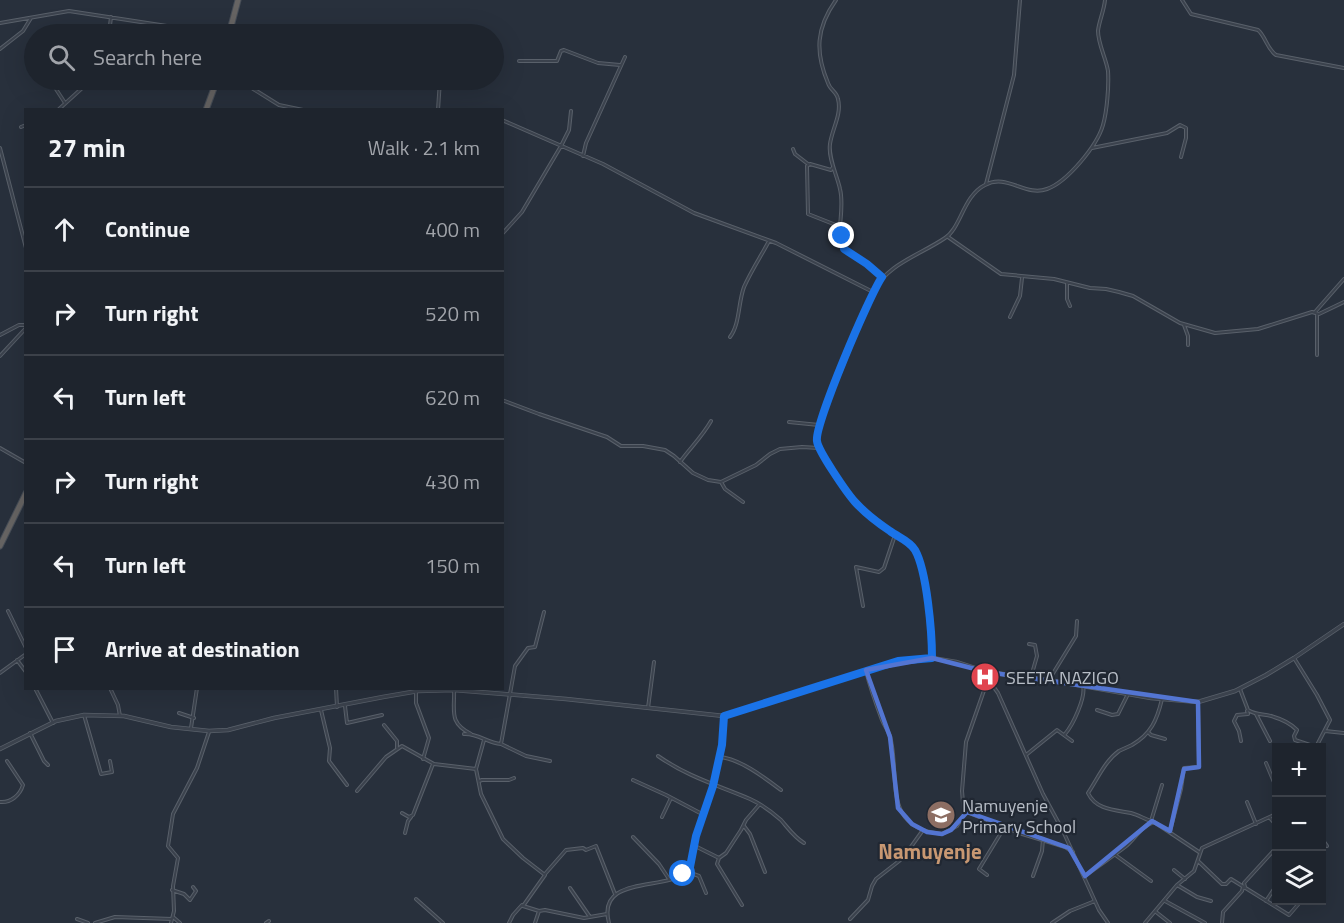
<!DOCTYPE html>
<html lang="en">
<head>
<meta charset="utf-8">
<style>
	:root { --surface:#1e242d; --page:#2b3039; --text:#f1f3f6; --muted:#a1a4aa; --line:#3c4149 }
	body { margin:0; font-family:"Titillium Web",sans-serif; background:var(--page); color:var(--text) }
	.controls { position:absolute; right:18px; bottom:18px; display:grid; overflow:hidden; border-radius:0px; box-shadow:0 6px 24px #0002 }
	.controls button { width:54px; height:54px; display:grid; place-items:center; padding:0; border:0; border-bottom:2px solid var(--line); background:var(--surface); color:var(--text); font:30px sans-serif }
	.stop { position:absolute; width:18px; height:18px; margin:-14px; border:4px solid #1a73e8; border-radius:50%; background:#fff }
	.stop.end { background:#1a73e8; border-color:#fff; box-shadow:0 2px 6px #0008 }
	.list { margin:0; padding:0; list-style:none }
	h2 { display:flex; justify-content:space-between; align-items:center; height:78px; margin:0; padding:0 24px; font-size:26px }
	h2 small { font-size:20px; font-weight:400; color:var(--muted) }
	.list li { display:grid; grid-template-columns:39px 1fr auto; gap:18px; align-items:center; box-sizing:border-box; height:84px; padding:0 24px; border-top:2px solid var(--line) }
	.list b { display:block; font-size:22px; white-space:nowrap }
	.list em { font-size:20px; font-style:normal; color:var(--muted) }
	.icon { flex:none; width:33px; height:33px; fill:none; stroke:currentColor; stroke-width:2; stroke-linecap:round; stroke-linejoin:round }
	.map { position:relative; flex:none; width:1344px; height:923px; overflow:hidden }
	.search { position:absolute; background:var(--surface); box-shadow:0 6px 24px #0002; left:24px; top:24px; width:480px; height:66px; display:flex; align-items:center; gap:15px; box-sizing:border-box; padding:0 21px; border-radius:33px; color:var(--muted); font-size:22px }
	.panel { position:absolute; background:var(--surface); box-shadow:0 6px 24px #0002; left:24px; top:108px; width:480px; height:582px; border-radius:0px }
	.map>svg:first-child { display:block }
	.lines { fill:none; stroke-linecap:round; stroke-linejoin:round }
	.minor-casing { stroke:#59606a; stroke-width:4 }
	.tertiary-casing { stroke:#59606a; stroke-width:4.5 }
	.trunk-casing { stroke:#464d57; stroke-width:7 }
	.minor { stroke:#3b424d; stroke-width:2 }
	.tertiary { stroke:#3b424d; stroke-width:3 }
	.trunk { stroke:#666463; stroke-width:5 }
	.route { stroke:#1a73e8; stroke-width:8 }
	.marked { fill:none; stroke:#5375d2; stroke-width:4.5; stroke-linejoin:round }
	.labels { text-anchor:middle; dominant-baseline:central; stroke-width:4.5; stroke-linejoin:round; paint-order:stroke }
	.poi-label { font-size:18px; fill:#b8bec7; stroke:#202732; text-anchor:start }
	.quarter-label { font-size:21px; font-weight:bold; fill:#c89872; stroke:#202732 }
</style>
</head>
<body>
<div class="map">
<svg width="1344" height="923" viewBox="0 0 1344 923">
	<rect width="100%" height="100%" fill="#28303c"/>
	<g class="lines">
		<g class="minor-casing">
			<path id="minor" d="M836 0C816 28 815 52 828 83 830 90 837 92 838 99 842 114 832 129 830 144 828 158 837 175 840 189 843 201 841 214 840 226
				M1182 0 1191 14 1258 30C1266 37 1267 49 1276 55L1344 68
				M0 23 69 11 193 30 228 33
				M109 34 111 17
				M0 49 23 31 31 18
				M519 61H557L561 51 564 50 598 63 620 65
				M61 80 54 86 65 103
				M227 80 242 82 279 105 303 110
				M58 110 91 80
				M438 110 440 80
				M502 120 603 164 694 213 776 243 873 292
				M21 127 26 125
				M0 148 26 248
				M1092 148 1167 133 1180 125 1186 128V138L1181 157
				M793 149 795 154 808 164
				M583 156 586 143 625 57
				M833 167 831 170 810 164 807 166 808 214 841 227 843 247 867 264 882 277
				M986 184 1014 75 1020 0
				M502 234 522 212 561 146 569 130 571 111
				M948 237 1001 274 1054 279 1090 288 1106 289 1119 292 1133 296 1180 323 1215 333 1258 329 1312 312 1319 314 1344 302
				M1067 283V299L1070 306
				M1315 312 1344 279
				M1317 314V355
				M1010 317 1020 296 1022 278
				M1184 325 1188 336V345
				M0 335 19 325H26
				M730 337C740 324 738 303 744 287 751 271 761 256 769 241
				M0 356 26 328
				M502 400 539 414 607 437 621 446H643L665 450 674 456 693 473 708 480 721 482 756 465 770 454 780 449 802 447 819 448
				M789 422 819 425
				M0 448 26 463
				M680 462C690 448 702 437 711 421
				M721 482 725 489 743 502
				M863 606 856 567 879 572 884 568 895 535
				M8 611 26 648
				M544 612 535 647 528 648 515 666 501 744 526 756 550 761
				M1029 644 1035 645 1037 656 1031 677
				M932 658C932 634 927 567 914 549 907 538 891 532 881 524 858 506 848 493 833 469 824 455 813 446 818 427L873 292C887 264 920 255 945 238 961 228 963 196 985 185 1007 173 1025 197 1047 189 1067 182 1097 146 1103 125 1107 111 1109 86 1108 71 1106 58 1098 44 1098 31 1099 21 1104 11 1105 0
				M1294 658 1317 695 1330 720 1316 747
				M17 660 26 672
				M866 671C870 687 876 704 882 720 884 725 888 730 890 736 901 777 880 828 942 834L957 826 964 815 962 791 966 742 988 679
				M987 672 988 679 998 693 1043 794 1063 831 1099 910 1108 923
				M0 673 26 654
				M1049 680 1076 636 1077 621
				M35 688 53 723
				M110 688 118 705 120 716
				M336 688 337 707
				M416 688V703L429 738 423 759
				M454 688C455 711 448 722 471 734
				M1240 689 1248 710C1257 716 1265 713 1274 717 1281 719 1291 724 1297 730L1294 736 1295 740 1316 747
				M345 706 347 723 382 715
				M648 708 654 662
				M321 710 330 748 329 761 347 785
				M1097 710 1112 715 1118 714 1128 694
				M179 713 194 718
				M1256 714 1270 741
				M84 715 101 774 112 772 110 761
				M384 725 397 741V748
				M191 728 197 688
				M1325 731 1344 733
				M30 733 44 761 48 765
				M1149 733 1151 735 1165 739
				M464 734C478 733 487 743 501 744
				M1065 734C1073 725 1086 697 1083 686
				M1241 741 1239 731 1234 721 1237 715 1248 714 1247 711
				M1026 755 1057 730 1072 741
				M658 756C688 777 717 785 750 799 761 804 772 812 781 820 788 828 794 837 804 843
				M719 757C739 758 765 778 781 790
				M1266 763 1276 787
				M476 769 484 740
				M633 780 666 795 702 814
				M479 781 482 780H509L514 778
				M357 791 386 757 402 746 434 764 476 769 481 794 503 839 523 858 545 875 523 906 539 911 545 910 584 918 607 914
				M0 802C11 803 20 795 23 785L7 761
				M1247 802 1256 824
				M964 811 1019 833 1065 847 1073 852
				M402 813 409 817 413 815 433 764
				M662 817 671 798
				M1270 818 1276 825
				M1151 821 1162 785
				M1154 822 1199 852
				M744 826 750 834 765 872
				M1170 831 1181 789 1184 768 1199 767 1198 703
				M405 833 408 821 411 817
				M633 837 659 864 669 879
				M1322 839 1327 846
				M695 846 719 858
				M1114 854 1151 881
				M1198 861 1222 884H1226L1231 879 1289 915 1302 900
				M1174 870 1185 879
				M688 872 699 876 706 893
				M545 874 566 850 583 848 586 850 596 846 615 894
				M987 875 979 869 1004 828
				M1033 876 1042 851 1043 839
				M1085 876C1098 866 1112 857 1125 847 1135 839 1141 826 1154 822 1146 820 1139 815 1131 813 1115 810 1096 810 1088 793 1098 778 1105 761 1119 751 1123 749 1128 747 1132 745 1151 734 1157 720 1162 699
				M1177 885 1197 897 1211 901
				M1245 887 1244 883 1276 848
				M570 888 590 917
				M172 890 184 894 190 900 196 891 193 887
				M416 899 443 923
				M1165 901 1205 923
				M1266 901 1276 886
				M742 905 717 864 719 858 726 853 741 830 746 820 759 805
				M1156 912 1170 923
				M173 917 180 923
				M77 919 88 923
				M850 919 868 900 872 886 876 879 903 858 923 830
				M95 923 115 917 172 919
				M171 923 174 911 173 886 178 858 168 846 173 814 197 768 209 732
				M266 923 269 921
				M509 923 513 915 522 905
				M535 923 539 911
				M609 923C596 875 665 891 687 872 694 866 693 846 696 837 700 819 709 802 713 784 719 762 723 739 724 716
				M1052 923 1070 911 1095 901
				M1145 923 1177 885 1194 871 1202 848 1276 814
				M1222 923 1223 912 1242 891 1243 887"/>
		</g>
		<g class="tertiary-casing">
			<path id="tertiary" d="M0 749 56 721 84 715 124 716 171 727 209 731 228 730 274 718 383 697 418 691 454 690 566 699 724 716 898 661 932 658 956 662 987 672 1049 680 1151 698 1198 702 1235 691 1266 675 1294 658 1344 624"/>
		</g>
		<g class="trunk-casing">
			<path id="trunk" d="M229 34 238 0
				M206 110 217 80
				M0 546 26 493"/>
		</g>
		<use href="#minor" class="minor"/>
		<use href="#tertiary" class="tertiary"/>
		<use href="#trunk" class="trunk"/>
	</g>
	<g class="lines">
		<path class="route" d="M683 874 688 872 690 867 696 836 713 786 722 745 724 716 898 661 932 658C932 633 927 571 915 550 910 541 898 537 890 531 878 523 865 513 855 502 847 493 818 451 817 441 814 425 870 294 882 277L867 264 844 249 842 236"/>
	</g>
	<path class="marked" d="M932 658 987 672 1198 702 1199 767 1184 769 1170 831 1152 821 1085 876 1069 848 967 812 951 830 942 834 927 832 912 824 898 808 890 737 866 670Z"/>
	<defs>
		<g id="hospital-disc" transform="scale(1.5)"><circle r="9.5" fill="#e0444e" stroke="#202732"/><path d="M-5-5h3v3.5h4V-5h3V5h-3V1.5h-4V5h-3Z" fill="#fff"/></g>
		<g id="school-disc" transform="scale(1.5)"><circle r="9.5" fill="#8d6e63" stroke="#202732"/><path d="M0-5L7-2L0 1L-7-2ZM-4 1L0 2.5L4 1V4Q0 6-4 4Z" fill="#fff"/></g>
	</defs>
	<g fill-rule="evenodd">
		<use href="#hospital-disc" x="985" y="677"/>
		<use href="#school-disc" x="941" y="815"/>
	</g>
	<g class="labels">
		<g class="poi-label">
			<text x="1006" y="677">SEETA NAZIGO</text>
			<text x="962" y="805">Namuyenje<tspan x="962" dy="21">Primary School</tspan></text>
		</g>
		<g class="quarter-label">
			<text x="930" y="851">Namuyenje</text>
		</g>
	</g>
</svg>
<div class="controls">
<button>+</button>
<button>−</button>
<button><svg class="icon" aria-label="layers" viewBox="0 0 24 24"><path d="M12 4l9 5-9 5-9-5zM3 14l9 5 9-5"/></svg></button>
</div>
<div class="stop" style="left:683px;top:874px"></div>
<div class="stop end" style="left:842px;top:236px"></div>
<div class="search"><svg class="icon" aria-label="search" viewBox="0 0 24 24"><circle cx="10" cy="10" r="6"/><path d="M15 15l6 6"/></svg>Search here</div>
<section class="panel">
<h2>27 min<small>Walk · 2.1 km</small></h2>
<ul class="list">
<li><svg class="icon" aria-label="ahead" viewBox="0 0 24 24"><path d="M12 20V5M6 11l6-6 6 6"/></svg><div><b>Continue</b></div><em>400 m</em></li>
<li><svg class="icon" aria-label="right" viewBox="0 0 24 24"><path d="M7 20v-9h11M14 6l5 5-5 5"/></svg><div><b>Turn right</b></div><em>520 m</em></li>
<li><svg class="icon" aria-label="left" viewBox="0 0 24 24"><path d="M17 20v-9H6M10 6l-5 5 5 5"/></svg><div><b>Turn left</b></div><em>620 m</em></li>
<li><svg class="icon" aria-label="right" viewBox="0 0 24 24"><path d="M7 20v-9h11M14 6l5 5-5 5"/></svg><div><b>Turn right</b></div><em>430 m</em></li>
<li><svg class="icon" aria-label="left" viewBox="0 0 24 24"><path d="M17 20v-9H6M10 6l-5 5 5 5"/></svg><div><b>Turn left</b></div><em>150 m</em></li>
<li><svg class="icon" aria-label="arrive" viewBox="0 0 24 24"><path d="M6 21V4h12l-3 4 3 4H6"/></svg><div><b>Arrive at destination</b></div></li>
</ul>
</section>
</div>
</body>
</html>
